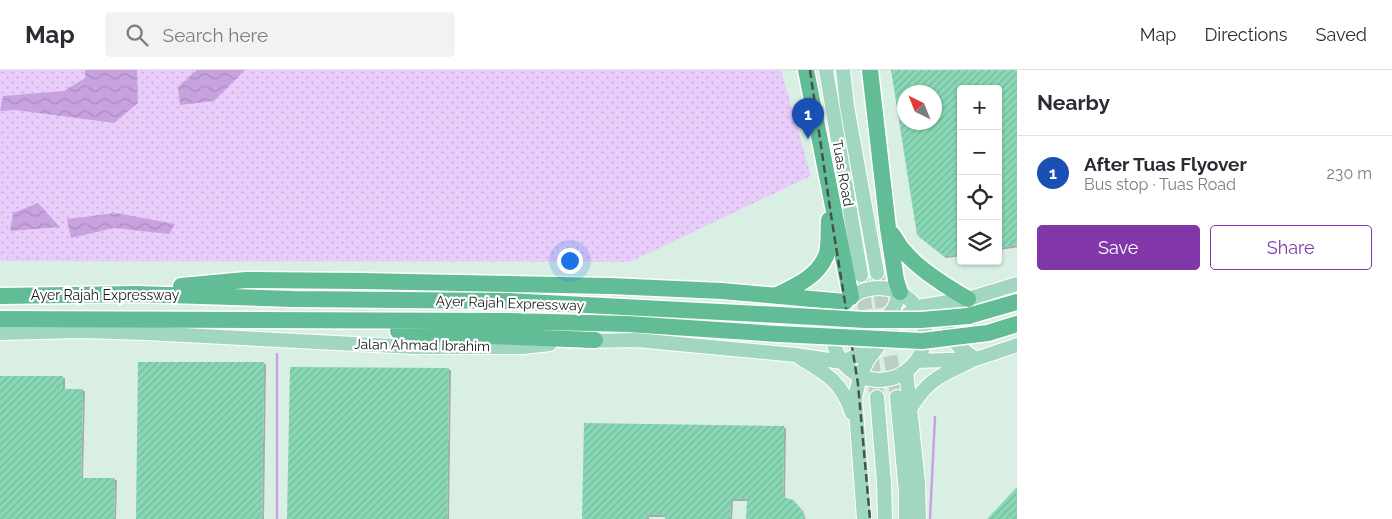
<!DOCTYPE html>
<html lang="en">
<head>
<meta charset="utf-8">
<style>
	:root { --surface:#fff; --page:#f2f2f3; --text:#2b2b33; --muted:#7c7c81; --line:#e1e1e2; --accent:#8237a8 }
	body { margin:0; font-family:Raleway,sans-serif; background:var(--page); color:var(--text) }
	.controls { position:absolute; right:15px; top:15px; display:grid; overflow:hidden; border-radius:5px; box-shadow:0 1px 4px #0004 }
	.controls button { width:45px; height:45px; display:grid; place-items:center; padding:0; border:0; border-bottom:1px solid var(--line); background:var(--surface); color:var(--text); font:25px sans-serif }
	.compass { position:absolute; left:897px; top:15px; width:45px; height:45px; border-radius:50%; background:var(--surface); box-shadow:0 1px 4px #0004; rotate:317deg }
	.you { position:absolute; left:569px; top:190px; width:18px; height:18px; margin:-12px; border:4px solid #fff; border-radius:50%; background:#1a73e8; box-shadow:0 0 0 8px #1a73e833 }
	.badge { display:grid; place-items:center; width:32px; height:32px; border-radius:50%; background:var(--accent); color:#fff; font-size:16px; font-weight:700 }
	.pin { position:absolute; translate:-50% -41px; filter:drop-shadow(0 1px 2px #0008) }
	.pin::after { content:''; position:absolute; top:26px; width:18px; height:15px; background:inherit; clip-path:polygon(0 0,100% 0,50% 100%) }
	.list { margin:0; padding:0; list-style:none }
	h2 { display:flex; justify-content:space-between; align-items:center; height:65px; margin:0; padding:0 20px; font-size:21px }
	h2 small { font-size:16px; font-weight:400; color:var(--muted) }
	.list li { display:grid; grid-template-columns:32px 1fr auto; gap:15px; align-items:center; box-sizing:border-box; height:75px; padding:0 20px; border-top:1px solid var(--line) }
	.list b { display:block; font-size:19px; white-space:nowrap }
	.list p { margin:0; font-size:16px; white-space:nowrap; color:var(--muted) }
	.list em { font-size:16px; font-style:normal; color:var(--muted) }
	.actions { display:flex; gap:10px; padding:15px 20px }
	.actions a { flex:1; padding:11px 0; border:1px solid var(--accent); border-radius:5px; text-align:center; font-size:18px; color:var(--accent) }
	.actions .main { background:var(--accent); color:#fff }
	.icon { flex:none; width:28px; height:28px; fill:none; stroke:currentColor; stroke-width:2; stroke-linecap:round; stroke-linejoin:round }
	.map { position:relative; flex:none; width:1017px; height:449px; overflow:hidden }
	header { display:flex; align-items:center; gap:30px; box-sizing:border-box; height:70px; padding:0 25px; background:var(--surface); border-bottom:1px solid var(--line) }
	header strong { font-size:24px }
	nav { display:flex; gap:28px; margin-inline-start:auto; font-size:18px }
	.search { width:350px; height:45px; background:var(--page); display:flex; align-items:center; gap:12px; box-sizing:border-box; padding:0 18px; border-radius:5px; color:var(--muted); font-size:19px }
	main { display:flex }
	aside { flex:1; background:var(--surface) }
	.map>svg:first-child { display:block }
	.grass { fill:url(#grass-dots) }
	.water { fill:url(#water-waves) }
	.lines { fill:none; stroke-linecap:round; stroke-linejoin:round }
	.stream { stroke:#c7a2df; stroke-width:2.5 }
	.building { fill:url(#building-hatch); fill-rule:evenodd; filter:url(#shadow) }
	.primary-tunnel { stroke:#bccfc5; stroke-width:14; stroke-dasharray:14 7; stroke-linecap:butt }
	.primary-casing { stroke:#fff; stroke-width:16 }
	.motorway-casing { stroke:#fff; stroke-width:19 }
	.primary { stroke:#a1d7c0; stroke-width:14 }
	.motorway { stroke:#62bc96; stroke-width:16 }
	.rail { stroke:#47524c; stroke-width:2.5; stroke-dasharray:8 4; stroke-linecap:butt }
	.motorway-bridge-casing { stroke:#fff; stroke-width:19; stroke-linecap:butt }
	.motorway-bridge { stroke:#62bc96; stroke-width:16 }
	.labels { text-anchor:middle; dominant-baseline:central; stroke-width:4.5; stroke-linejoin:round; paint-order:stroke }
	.street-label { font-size:14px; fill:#151c18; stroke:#fff }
</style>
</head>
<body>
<header>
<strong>Map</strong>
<div class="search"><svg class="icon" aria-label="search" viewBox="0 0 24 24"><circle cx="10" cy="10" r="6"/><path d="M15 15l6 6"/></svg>Search here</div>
<nav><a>Map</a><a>Directions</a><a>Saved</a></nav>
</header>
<main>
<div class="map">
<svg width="1017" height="449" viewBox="0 0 1017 449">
	<defs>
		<pattern id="grass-dots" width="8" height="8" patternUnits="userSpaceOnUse" patternTransform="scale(1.25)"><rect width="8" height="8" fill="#e8cdfa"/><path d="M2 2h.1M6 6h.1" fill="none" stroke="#c6afd6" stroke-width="1.8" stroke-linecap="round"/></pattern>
		<pattern id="water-waves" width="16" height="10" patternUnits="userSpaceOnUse" patternTransform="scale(1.25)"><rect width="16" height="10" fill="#c7a2df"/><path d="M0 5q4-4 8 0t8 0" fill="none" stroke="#aa8bbf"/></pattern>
		<pattern id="building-hatch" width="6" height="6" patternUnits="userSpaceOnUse" patternTransform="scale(1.25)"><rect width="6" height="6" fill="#89d8b5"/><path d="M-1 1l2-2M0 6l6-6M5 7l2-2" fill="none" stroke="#75b99b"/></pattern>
		<filter id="shadow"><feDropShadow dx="2" dy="2" stdDeviation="0" flood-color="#0004"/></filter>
	</defs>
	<rect width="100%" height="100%" fill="#d9efe4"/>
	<path class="grass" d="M0 0H781L811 106 630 192 0 191Z"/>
	<path class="water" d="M85 0H137L138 33 114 53 16 40 0 41 3 26 64 21 85 8Z
		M197 0H245L214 31 180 35 178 17Z
		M38 133 60 157 10 161 13 143Z
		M116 143 175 154 169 164 114 158 71 168 67 149Z"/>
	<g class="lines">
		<path class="stream" d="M277 449V284
			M930 449 935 347"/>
	</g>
	<path class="building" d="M891 0H1017V175L998 178V19H961V184L944 186 917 165ZM904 22H934V52H904Z
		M138 292H264L262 449H136Z
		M290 297 449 298 447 449H287Z
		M0 306H63V319H83L81 408H115L114 449H0Z
		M584 353 784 356 783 427 793 430 801 439 804 449H746L747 429H731L730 449H665V445H647V449H582Z
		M1017 417V449H987Z"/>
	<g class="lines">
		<path class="primary-tunnel" d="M877 203 897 327
			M861 205 877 327"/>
		<g class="primary-casing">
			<path id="primary" d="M826 0 861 205
				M843 0 847 36 877 203
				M833 264a46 46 0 1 1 92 0a46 46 0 1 1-92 0Z
				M956 241C954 245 949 251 949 255 947 270 965 282 976 289
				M0 263 79 261 146 263 414 277H523L550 274
				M586 271 636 270 796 285 842 292
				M800 288C827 304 841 311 852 343
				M916 291 976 289 1017 275
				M842 292 856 286 894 238 900 222
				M906 301 918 412 919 449
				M877 327 884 413 885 449
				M897 327 906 422V449
				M910 339C929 308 940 306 971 291
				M864 449 855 327 860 307 867 291 893 256 917 237 968 229 1017 214"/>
		</g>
		<g class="motorway-casing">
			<path id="motorway" d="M806 0 851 227
				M870 0 888 158 896 210 900 222
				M892 164C896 169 899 176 903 180 917 198 949 218 968 229
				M181 216 246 210 361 211 610 216 722 221 845 232
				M777 225C796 216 817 207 826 186 830 176 828 161 829 150
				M0 226 136 224 293 229 506 231 779 245
				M968 246 1017 232
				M0 249 508 251 628 254 778 264
				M398 261 436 264 595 270
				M971 265 988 263 1017 254"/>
		</g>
		<use href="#primary" class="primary"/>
		<use href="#motorway" class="motorway"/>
		<path class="rail" d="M810 0 831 145 858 314 870 449"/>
		<g class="motorway-bridge-casing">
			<path id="motorway-bridge" d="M779 245 865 250H921L968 246
				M778 264 922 271 971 265"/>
		</g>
		<use href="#motorway-bridge" class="motorway-bridge"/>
	</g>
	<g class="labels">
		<g class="street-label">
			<text transform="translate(843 103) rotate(80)">Tuas Road</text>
			<text x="105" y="225">Ayer Rajah Expressway</text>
			<text transform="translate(510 233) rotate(2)">Ayer Rajah Expressway</text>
			<text transform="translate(422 275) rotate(1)">Jalan Ahmad Ibrahim</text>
		</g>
	</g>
</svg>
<div class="controls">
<button>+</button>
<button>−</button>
<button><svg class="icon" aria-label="locate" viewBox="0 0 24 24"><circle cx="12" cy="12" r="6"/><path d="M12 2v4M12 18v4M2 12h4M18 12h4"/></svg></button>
<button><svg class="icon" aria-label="layers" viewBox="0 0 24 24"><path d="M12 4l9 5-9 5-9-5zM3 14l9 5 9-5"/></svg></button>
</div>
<svg class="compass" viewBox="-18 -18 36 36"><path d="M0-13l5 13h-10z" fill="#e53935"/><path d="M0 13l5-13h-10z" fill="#7c7c81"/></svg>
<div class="you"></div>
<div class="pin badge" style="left:808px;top:69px;background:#1a4fb4">1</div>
</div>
<aside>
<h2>Nearby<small></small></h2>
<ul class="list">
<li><span class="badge" style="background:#1a4fb4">1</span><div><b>After Tuas Flyover</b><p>Bus stop · Tuas Road</p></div><em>230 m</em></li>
</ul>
<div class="actions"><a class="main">Save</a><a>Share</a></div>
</aside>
</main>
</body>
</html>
